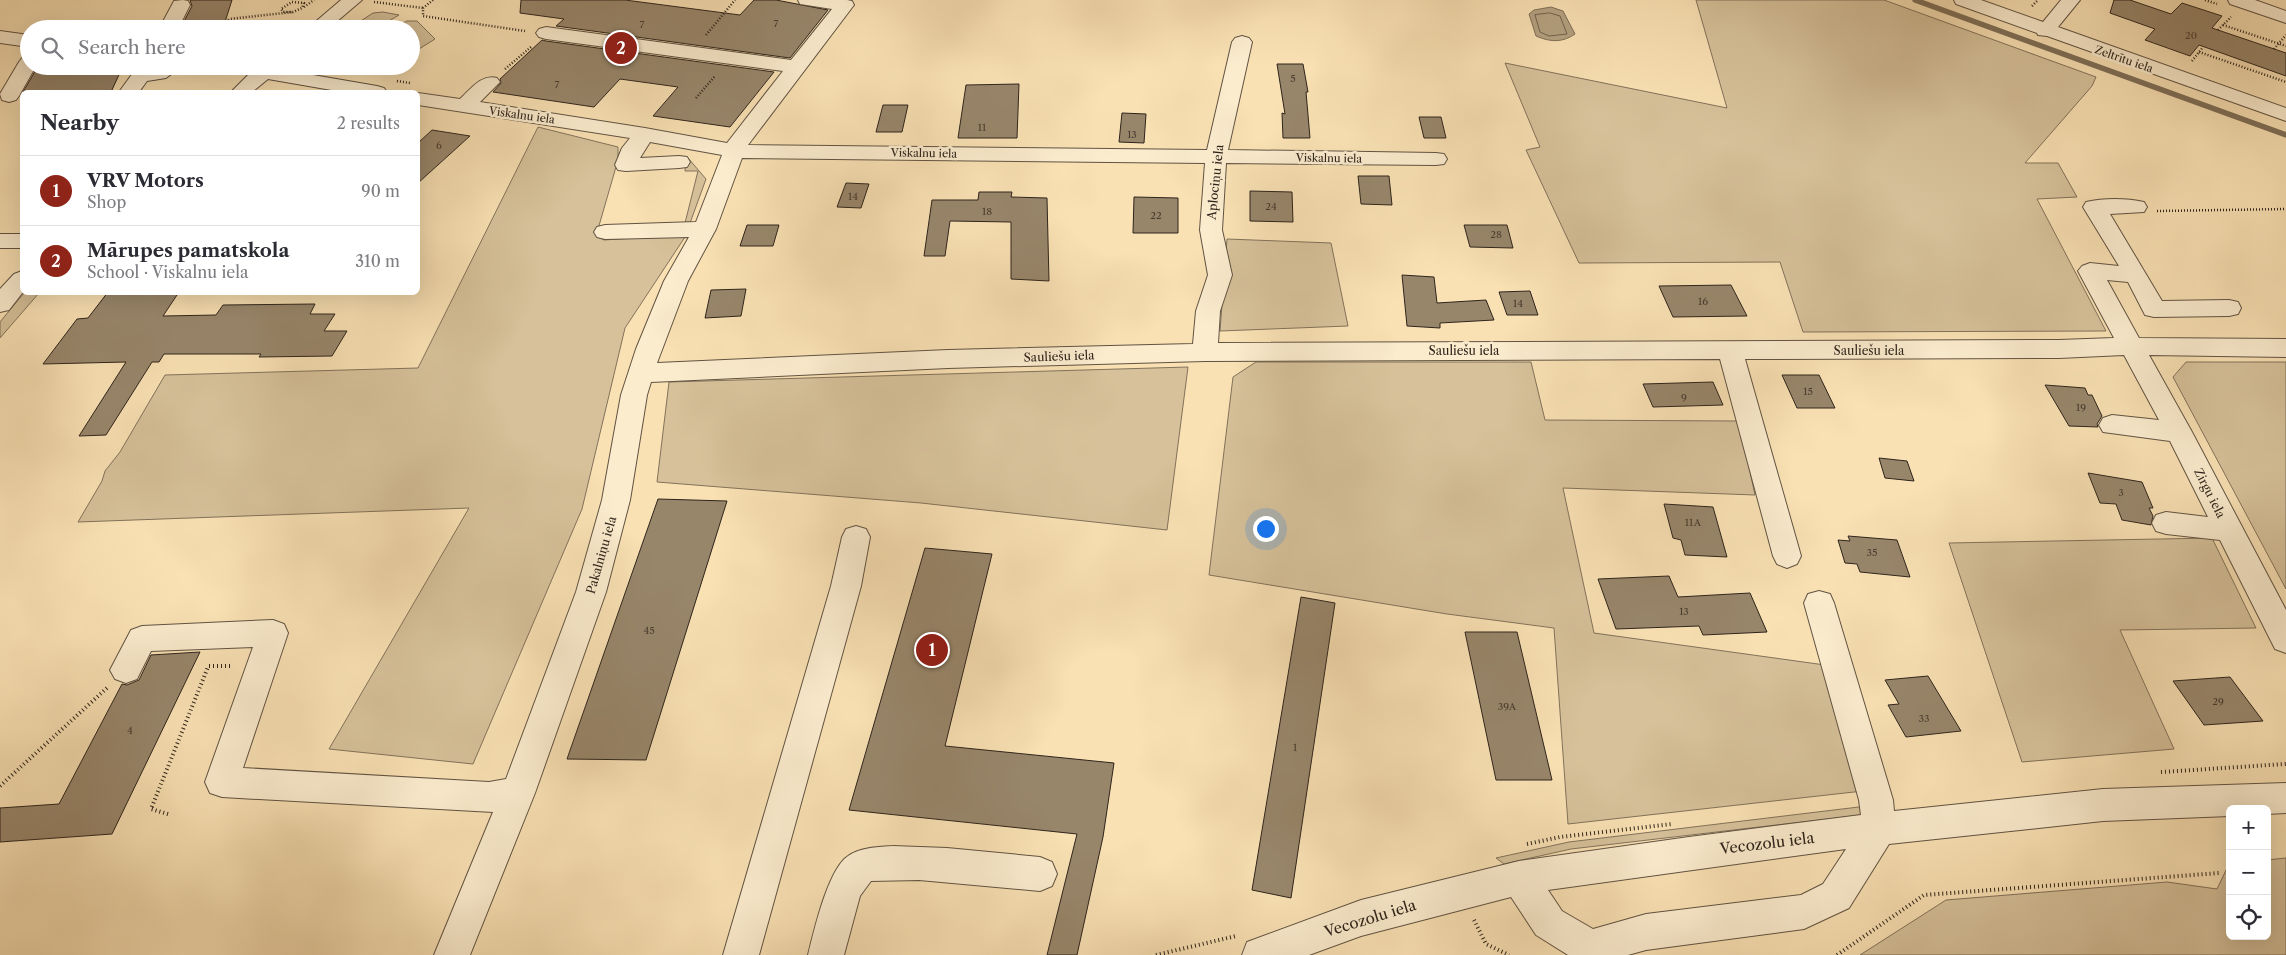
<!DOCTYPE html>
<html lang="en">
<head>
<meta charset="utf-8">
<style>
	:root { --surface:#fff; --page:#f7f7f7; --text:#2b2b33; --muted:#7c7c81; --line:#e1e1e2; --accent:#8f2418 }
	body { margin:0; font-family:"Libre Caslon Text",serif; background:var(--page); color:var(--text) }
	.controls { position:absolute; right:15px; bottom:15px; display:grid; overflow:hidden; border-radius:8px; box-shadow:0 5px 20px #0002 }
	.controls button { width:45px; height:45px; display:grid; place-items:center; padding:0; border:0; border-bottom:1px solid var(--line); background:var(--surface); color:var(--text); font:25px sans-serif }
	.you { position:absolute; left:1265px; top:528px; width:18px; height:18px; margin:-12px; border:4px solid #fff; border-radius:50%; background:#1a73e8; box-shadow:0 0 0 8px #1a73e833 }
	.badge { display:grid; place-items:center; width:32px; height:32px; border-radius:50%; background:var(--accent); color:#fff; font-size:16px; font-weight:700 }
	.pin { position:absolute; translate:-50% -50%; border:2px solid #fff; box-shadow:0 1px 5px #0006 }
	.list { margin:0; padding:0; list-style:none }
	h2 { display:flex; justify-content:space-between; align-items:center; height:65px; margin:0; padding:0 20px; font-size:21px }
	h2 small { font-size:16px; font-weight:400; color:var(--muted) }
	.list li { display:grid; grid-template-columns:32px 1fr auto; gap:15px; align-items:center; box-sizing:border-box; height:70px; padding:0 20px; border-top:1px solid var(--line) }
	.list b { display:block; font-size:19px; white-space:nowrap }
	.list p { margin:0; font-size:16px; white-space:nowrap; color:var(--muted) }
	.list em { font-size:16px; font-style:normal; color:var(--muted) }
	.icon { flex:none; width:28px; height:28px; fill:none; stroke:currentColor; stroke-width:2; stroke-linecap:round; stroke-linejoin:round }
	.map { position:relative; flex:none; width:2286px; height:955px; overflow:hidden }
	.search { position:absolute; background:var(--surface); box-shadow:0 5px 20px #0002; left:20px; top:20px; width:400px; height:55px; display:flex; align-items:center; gap:12px; box-sizing:border-box; padding:0 18px; border-radius:28px; color:var(--muted); font-size:19px }
	.panel { position:absolute; background:var(--surface); box-shadow:0 5px 20px #0002; left:20px; top:90px; width:400px; height:205px; border-radius:8px }
	.map>svg:first-child { display:block }
	.green { fill:#d6c19a; stroke:#82725b }
	.water { fill:#b4a180; stroke:#7e6f58 }
	.lines { fill:none; stroke-linecap:round; stroke-linejoin:round }
	.shore { stroke:#71624e; stroke-width:1 }
	.stream { stroke:#7e6f58; stroke-width:5.5 }
	.building { fill:#98866b; stroke:#2e241c }
	.minor-casing { stroke:#615342; stroke-width:2 }
	.path-far1 { stroke:#2e241c; stroke-width:2.5; stroke-dasharray:1 2; stroke-linecap:butt }
	.path { stroke:#2e241c; stroke-width:4; stroke-dasharray:1 3; stroke-linecap:butt }
	.minor { fill:#fbecce; fill-rule:evenodd }
	.labels { text-anchor:middle; dominant-baseline:central; stroke-width:5; stroke-linejoin:round; paint-order:stroke }
	.number-label { font-size:10px; fill:#483c30 }
	.far-street-label { font-size:11px; fill:#2e241c; stroke:#fbecce }
	.street-label { font-size:12px; fill:#2e241c; stroke:#fbecce }
	.near-street-label { font-size:15px; fill:#2e241c; stroke:#fbecce }
</style>
</head>
<body>
<div class="map">
<svg width="2286" height="955" viewBox="0 0 2286 955">
	<rect width="100%" height="100%" fill="#f9e1b4"/>
	<filter id="stains"><feTurbulence type="fractalNoise" baseFrequency=".004" numOctaves="4"/><feColorMatrix values="0 0 0 0 .2 0 0 0 0 .09 0 0 0 0 .02 0 0 0 .5 -.17"/></filter>
	<radialGradient id="worn" r=".72"><stop offset=".6" stop-color="#630" stop-opacity="0"/><stop offset="1" stop-color="#630" stop-opacity=".3"/></radialGradient>
	<path class="green" d="M1696 0H1884L2096 77 2092 86 2025 163H2058L2077 197 2037 199 2106 331 1803 332 1780 262 1579 263 1526 150 1540 147 1505 63 1727 108Z
		M383 12 399 15 387 22 393 28 407 21H417L435 39 411 54V29H357L353 26 373 13Z
		M538 127 618 147V160L596 236 604 240 681 235 685 237 625 328 582 509 473 764 329 749 469 508 78 522 102 481 105 471 120 452 165 375 418 368Z
		M686 158H688L706 179 690 223H685L698 171H685Z
		M1227 239 1331 243 1348 326 1220 331Z
		M24 293H39L0 338V322Z
		M1256 362H1531L1545 420 1739 421 1755 495 1563 488 1594 633 1825 665 1863 791 1568 824 1554 628 1447 614 1209 575 1233 377Z
		M2186 362H2286V589L2173 377Z
		M1188 367 1167 530 921 503 657 482 669 382Z
		M2212 538 2256 628 2120 630 2174 749 2022 762 1949 543Z
		M1867 806 1862 815 1571 849 1504 864 1496 858 1569 842Z
		M2286 858V955H1860L1946 900 2167 882 2217 889 2230 862V936H2267V860Z"/>
	<path class="water" d="M1551 7 1563 11 1575 34C1562 43 1550 42 1536 36L1529 14 1534 10Z"/>
	<g class="lines">
		<path class="shore" d="M1550 13 1560 16 1567 34 1549 36 1540 32 1535 15Z"/>
		<path class="stream" d="M1915 0 2286 135"/>
	</g>
	<path class="building" d="M190 0H232L224 25 180 29 192 6Z
		M521 0H625L740 15 754 0H776L828 10 790 58 556 26 564 19 520 13Z
		M2114 0H2130L2171 14 2182 3 2222 16 2212 28 2286 53V76L2199 45 2190 56 2145 40 2155 29 2110 13Z
		M542 40 546 41 774 72 730 127 653 116 678 87 620 79 594 107 493 92 501 83 500 79Z
		M1277 64H1303L1308 92H1306L1310 138H1283L1282 113 1285 114Z
		M52 66H123L111 92H23L37 68Z
		M1019 84 1017 138H958L966 85Z
		M883 105H908L902 132H876Z
		M1122 113 1146 114 1144 143 1119 142Z
		M1419 117H1441L1446 138H1424Z
		M432 130 470 136 418 183V143Z
		M1358 176H1389L1392 205 1361 204Z
		M846 183 869 184 861 208 837 207Z
		M1250 191 1292 192 1293 222 1250 221Z
		M979 192H1012L1011 197 1047 198 1049 281 1011 279V222L950 221 945 256H924L932 200H978Z
		M1134 197 1178 198V233H1133Z
		M747 225H779L773 246H740Z
		M1464 225H1507L1513 248 1470 247Z
		M1402 275 1434 277 1437 303 1486 300 1494 320 1440 323V328L1407 326Z
		M1731 285 1747 316 1673 317 1659 286Z
		M746 289 741 316 705 318 711 290Z
		M1530 291 1538 315H1507L1499 292Z
		M108 292H179L163 316 216 315 223 305 315 304 310 314H335L324 331H347L332 356 259 357 261 354H164L159 362H152L106 435 79 436 126 362 43 364 77 319 88 318Z
		M1782 375H1819L1835 408H1797Z
		M1713 382 1723 405 1653 407 1643 384Z
		M2045 385 2085 388 2088 395H2092L2102 416 2097 424 2098 427 2069 426Z
		M1879 458 1907 461 1914 481 1885 478Z
		M2088 473 2142 482 2153 508H2149L2153 516 2151 525 2122 520 2116 504 2100 503Z
		M658 499 727 501 646 760 567 759Z
		M1664 504 1713 507 1727 557 1685 555 1681 540 1673 538Z
		M1848 536 1897 540 1910 577 1860 572 1857 564 1845 563 1838 540 1850 541Z
		M925 548 992 554 945 746 1114 763 1103 837 1077 955H1047L1077 834 849 810Z
		M1669 576 1678 597 1750 593 1767 632 1703 635 1699 626 1616 629 1598 579Z
		M1301 597 1335 603 1291 898 1252 890Z
		M1465 632H1517L1552 780H1496Z
		M200 652 112 834 0 842V808L59 804 122 684 127 685 139 680 151 655Z
		M1928 676 1961 731 1906 737 1888 705 1899 704 1885 680Z
		M2230 677 2263 721 2204 725 2173 681Z"/>
	<g class="lines">
		<g class="minor-casing">
			<path id="minor" d="M183 0 188 1 190 5 178 29H159L174 1Z
				M341 0H362L328 29H307Z
				M798 0H847L852 1 854 5 748 145 1207 150 1232 42 1235 38 1242 36 1249 38 1252 42 1228 150 1436 153 1444 154 1447 159 1444 164 1436 165 1226 163 1222 230 1232 275 1220 311 1218 343 2059 340 2114 338 2078 271 2082 266 2090 263 2119 266 2083 207 2086 202C2103 198 2127 198 2144 202L2147 207 2144 212 2110 214 2162 301 2229 300 2238 302 2241 308 2238 314 2229 316 2154 317 2145 315 2128 282 2107 280 2139 338 2286 339V357L2149 355 2192 432 2286 610V653L2275 649 2220 540 2166 534 2156 531 2152 523 2156 515 2166 512 2208 517 2170 441 2103 432 2099 425 2103 418 2112 415 2159 420 2124 355 2059 358 1745 359 1801 556 1797 564 1787 568 1777 564 1773 556 1720 359 1205 361 948 368 651 382 647 395 630 500 606 592 535 793 470 955H434L493 812 222 797 210 793 205 782 253 647 151 651 137 679 126 683 115 679 110 670 131 630 142 626 273 620 284 624 288 633 243 768 489 782 506 779 576 592 602 500 621 395 636 349 664 281 689 237 605 239 597 237 594 232 597 227 605 225 696 222 722 155 650 142 640 158 679 156 687 157 690 162 687 167 679 168 626 171 618 170 615 165 622 148 630 138 418 105V93L460 99C471 89 481 74 497 78L500 82 480 102 645 128 727 143 783 71 546 39 539 37 536 33 539 29 546 27 791 60 832 9 800 4ZM742 158 1205 163 1200 230 1208 275 1196 311 1193 344 948 350 657 363 688 281 716 229Z
				M1954 0H1981L2043 22 2061 0H2080L2058 27 2286 108V121L2047 36 2038 35 2037 33 1956 4Z
				M2228 0H2255L2286 11V23L2230 4Z
				M0 31 29 35V47L0 43Z
				M29 56V66H36L19 96 16 100 9 102 2 100 0 94 19 62 22 58Z
				M138 66H182L166 78 147 81 139 92H119Z
				M230 66H280L278 69 377 86 384 88 387 92H343L268 79 252 92H231L249 74 233 70Z
				M0 234H22V248H0Z
				M22 271 23 292 9 310 0 312V289L14 274Z
				M856 526 866 529 870 537 861 586 759 955H723L831 586 842 537 846 529Z
				M1819 591 1830 594 1834 603 1893 800 1894 811 2103 789 2286 783V813L2267 814V809H2230V816L2103 821 1889 844 1849 908 1804 929 1646 950 1628 955H1568L1536 935 1511 897 1361 936 1309 955H1242L1247 942 1361 900 1519 861 1689 837 1861 815 1859 800 1804 603 1808 594ZM1846 849 1823 884 1801 895 1646 914 1593 929 1562 911 1548 890Z
				M893 846 947 848 1040 857 1052 862 1057 874 1052 886 1040 891 919 880 871 881 860 896 844 955H808C814 931 828 869 848 856 861 847 879 847 893 846Z"/>
		</g>
		<path class="path-far1" d="M433 0 423 8V16L525 31
			M2205 0 2217 4
			M292 2 304 3 302 8 293 12H283L281 9Z
			M374 2 423 8
			M2032 6 2038 0
			M304 7 314 0
			M2223 25 2286 46
			M211 29 223 27 229 19 293 12
			M2218 30 2231 17
			M706 35 735 0
			M2274 49 2286 35
			M2199 52 2286 82
			M2192 61 2203 47
			M505 69 531 47
			M397 81 410 83
			M696 98 715 76
			M2157 211 2286 209"/>
		<path class="path" d="M209 666H231
			M2161 772 2286 764
			M0 786 108 687
			M168 814 151 809 208 667
			M1527 844 1560 837 1672 824
			M1474 920 1486 944 1509 955
			M1156 955 1236 936
			M1837 955 1924 895 2219 873"/>
		<use href="#minor" class="minor"/>
	</g>
	<g class="labels">
		<g class="number-label">
			<text x="776" y="23">7</text>
			<text x="642" y="24">7</text>
			<text x="2191" y="35">20</text>
			<text x="1293" y="78">5</text>
			<text x="557" y="84">7</text>
			<text x="982" y="127">11</text>
			<text x="1132" y="134">13</text>
			<text x="439" y="145">6</text>
			<text x="853" y="196">14</text>
			<text x="1271" y="206">24</text>
			<text x="987" y="211">18</text>
			<text x="1156" y="215">22</text>
			<text x="1496" y="234">28</text>
			<text x="1703" y="301">16</text>
			<text x="1518" y="303">14</text>
			<text x="1808" y="391">15</text>
			<text x="1684" y="397">9</text>
			<text x="2081" y="407">19</text>
			<text x="2121" y="492">3</text>
			<text x="1693" y="522">11A</text>
			<text x="1872" y="552">35</text>
			<text x="1684" y="611">13</text>
			<text x="649" y="630">45</text>
			<text x="2218" y="701">29</text>
			<text x="1507" y="706">39A</text>
			<text x="1924" y="718">33</text>
			<text x="130" y="730">4</text>
			<text x="1295" y="747">1</text>
		</g>
		<g class="far-street-label">
			<text transform="translate(2124 59) rotate(19)">Zeltrītu iela</text>
			<text transform="translate(522 115) rotate(8)">Viskalnu iela</text>
			<text transform="translate(924 153) rotate(1)">Viskalnu iela</text>
			<text transform="translate(1329 158) rotate(1)">Viskalnu iela</text>
		</g>
		<g class="street-label">
			<text transform="translate(1215 182) rotate(-84)">Aplociņu iela</text>
			<text x="1464" y="350">Sauliešu iela</text>
			<text x="1869" y="350">Sauliešu iela</text>
			<text transform="translate(1059 356) rotate(-2)">Sauliešu iela</text>
			<text transform="translate(2210 493) rotate(63)">Zirgu iela</text>
			<text transform="translate(601 555) rotate(-74)">Pakalniņu iela</text>
		</g>
		<g class="near-street-label">
			<text transform="translate(1767 843) rotate(-7)">Vecozolu iela</text>
			<text transform="translate(1370 918) rotate(-17)">Vecozolu iela</text>
		</g>
	</g>
	<rect width="100%" height="100%" filter="url(#stains)"/>
	<rect width="100%" height="100%" fill="url(#worn)"/>
</svg>
<div class="controls">
<button>+</button>
<button>−</button>
<button><svg class="icon" aria-label="locate" viewBox="0 0 24 24"><circle cx="12" cy="12" r="6"/><path d="M12 2v4M12 18v4M2 12h4M18 12h4"/></svg></button>
</div>
<div class="you"></div>
<div class="pin badge" style="left:932px;top:650px">1</div>
<div class="pin badge" style="left:621px;top:48px">2</div>
<div class="search"><svg class="icon" aria-label="search" viewBox="0 0 24 24"><circle cx="10" cy="10" r="6"/><path d="M15 15l6 6"/></svg>Search here</div>
<section class="panel">
<h2>Nearby<small>2 results</small></h2>
<ul class="list">
<li><span class="badge">1</span><div><b>VRV Motors</b><p>Shop</p></div><em>90 m</em></li>
<li><span class="badge">2</span><div><b>Mārupes pamatskola</b><p>School · Viskalnu iela</p></div><em>310 m</em></li>
</ul>
</section>
</div>
</body>
</html>
